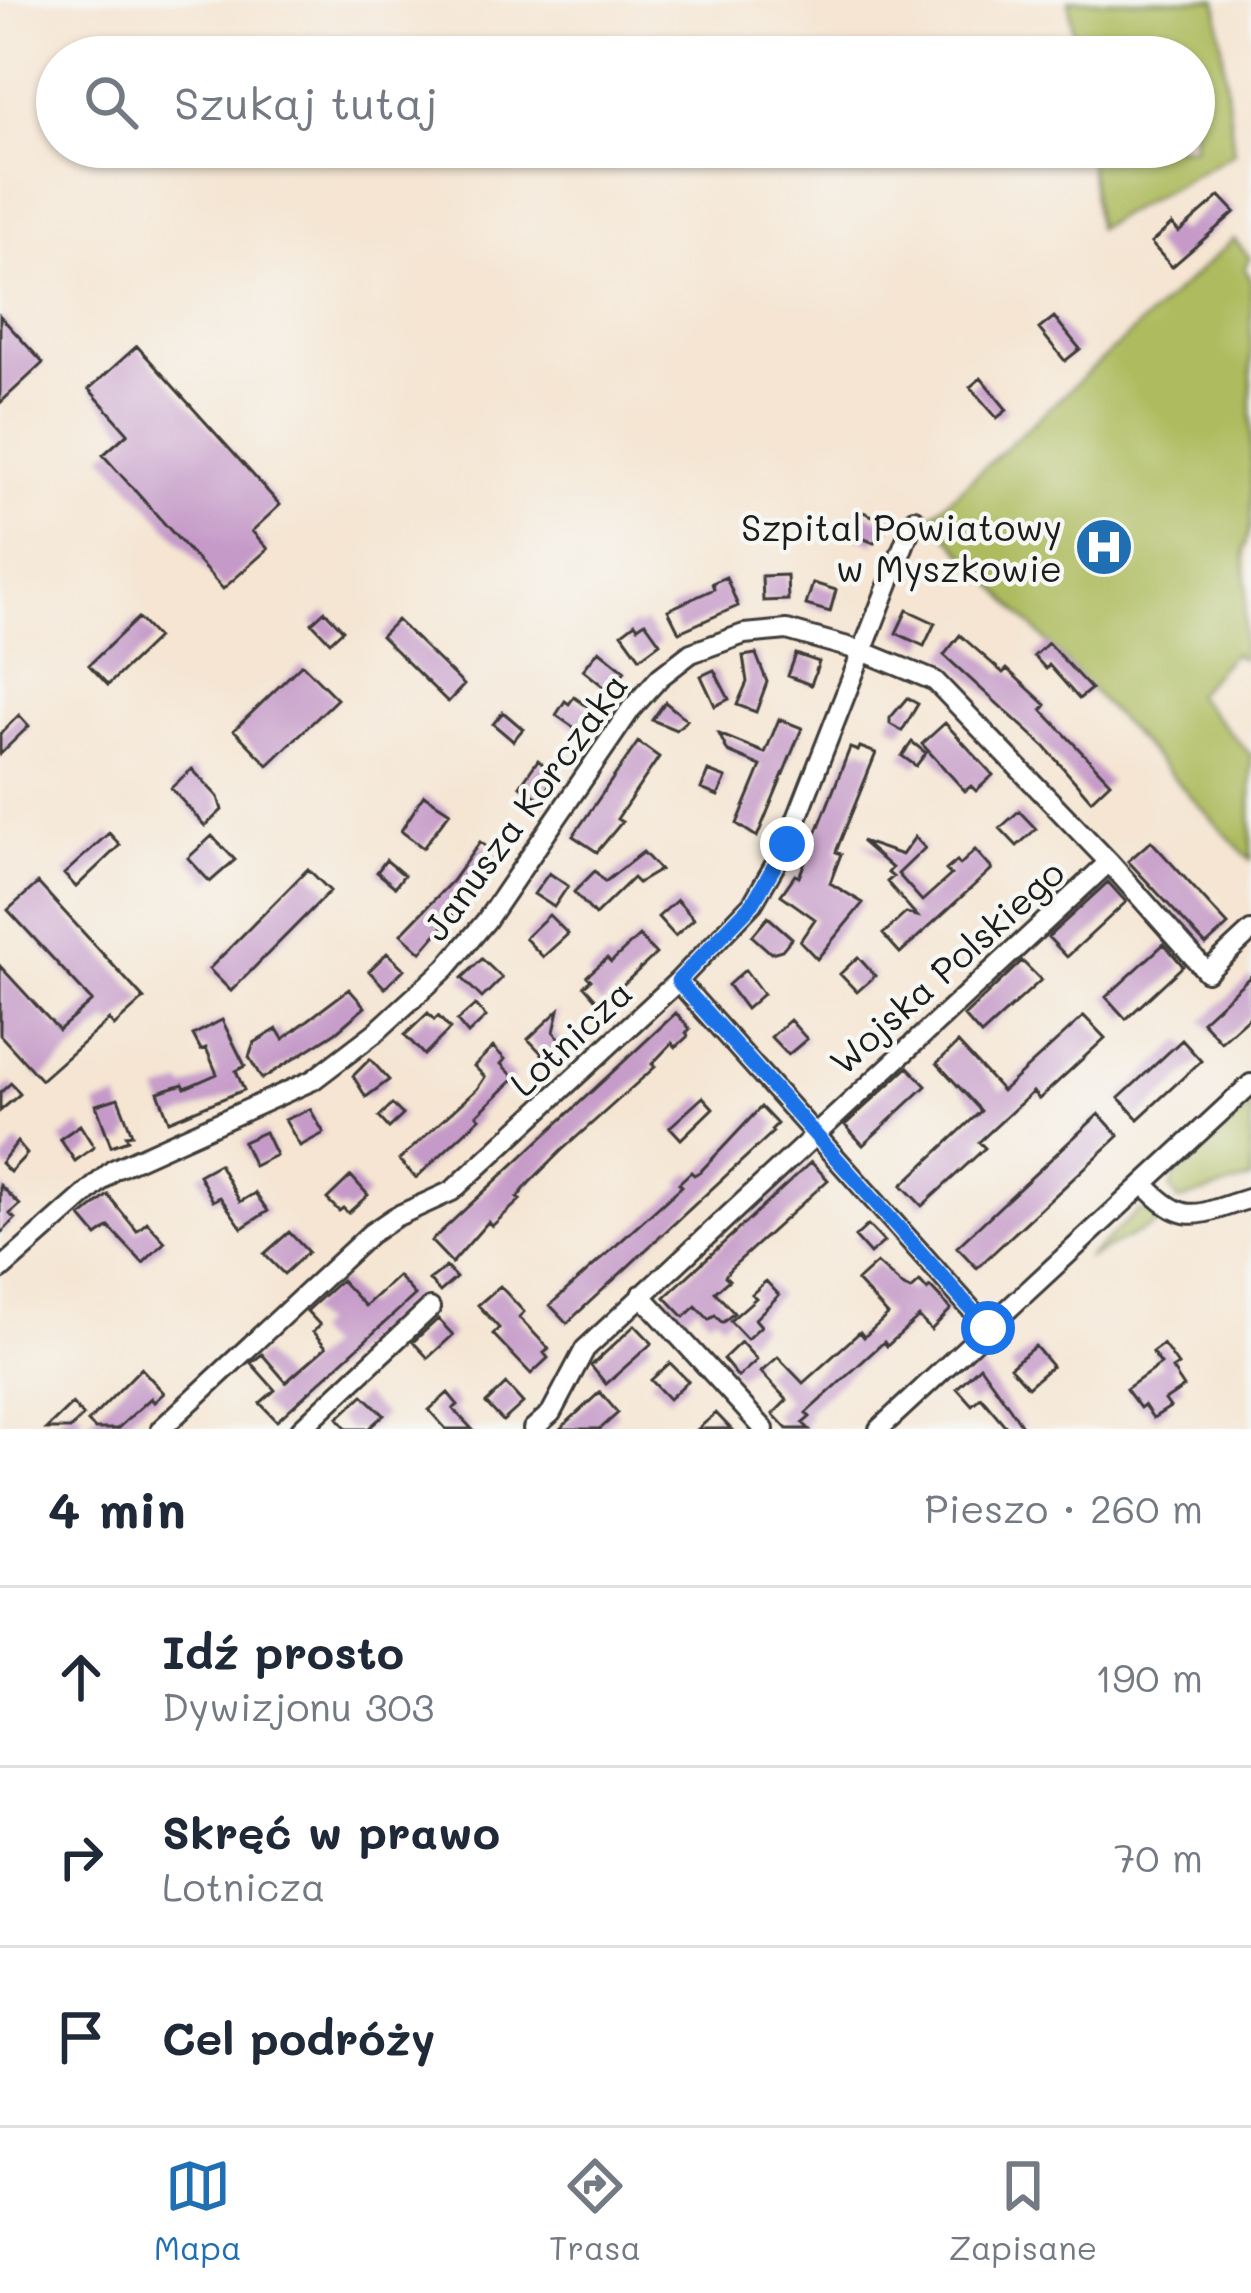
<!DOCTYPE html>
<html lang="pl">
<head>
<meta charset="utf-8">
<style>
	:root { --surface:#fff; --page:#f2f2f3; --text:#1f2937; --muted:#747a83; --line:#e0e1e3; --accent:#1f6fb2 }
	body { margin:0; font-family:Mali,sans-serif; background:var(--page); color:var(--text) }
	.stop { position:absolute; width:36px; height:36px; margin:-27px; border:9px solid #1a73e8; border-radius:50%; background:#fff }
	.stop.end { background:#1a73e8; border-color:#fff; box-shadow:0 3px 12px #0008 }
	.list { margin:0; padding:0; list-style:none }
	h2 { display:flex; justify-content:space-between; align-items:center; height:156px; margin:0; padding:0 48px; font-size:51px }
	h2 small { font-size:39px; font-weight:400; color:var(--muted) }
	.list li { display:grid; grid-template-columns:78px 1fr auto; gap:36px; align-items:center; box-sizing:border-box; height:180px; padding:0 48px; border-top:3px solid var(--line) }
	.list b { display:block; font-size:45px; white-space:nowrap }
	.list p { margin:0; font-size:39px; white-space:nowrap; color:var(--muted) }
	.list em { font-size:39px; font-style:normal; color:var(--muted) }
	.icon { flex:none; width:66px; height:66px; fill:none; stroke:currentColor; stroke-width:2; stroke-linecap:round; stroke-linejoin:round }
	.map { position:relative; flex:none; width:1251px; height:1429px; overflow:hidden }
	.search { position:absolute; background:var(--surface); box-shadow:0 3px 9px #0004; left:36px; right:36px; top:36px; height:132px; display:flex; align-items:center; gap:30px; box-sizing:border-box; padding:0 42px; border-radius:66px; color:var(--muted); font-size:45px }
	.sheet { height:696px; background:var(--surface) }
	nav { display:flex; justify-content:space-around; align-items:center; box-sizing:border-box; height:168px; border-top:3px solid var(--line); background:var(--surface); font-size:33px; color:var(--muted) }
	nav a { display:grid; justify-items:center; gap:6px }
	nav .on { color:var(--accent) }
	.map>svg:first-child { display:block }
	.green { fill:#aebc5e; stroke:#656c3d; stroke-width:3 }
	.building { fill:#c59ac8 }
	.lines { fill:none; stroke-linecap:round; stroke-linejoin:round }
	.minor-casing { stroke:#3d3a37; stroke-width:24 }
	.minor { stroke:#fff; stroke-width:18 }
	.route { stroke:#1a73e8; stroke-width:15 }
	.labels { text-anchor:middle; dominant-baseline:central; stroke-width:9; stroke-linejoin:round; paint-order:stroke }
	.poi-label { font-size:36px; fill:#1c1c1c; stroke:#f6f6f2; text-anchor:end }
	.street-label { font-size:36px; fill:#1c1c1c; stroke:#f6f6f2 }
</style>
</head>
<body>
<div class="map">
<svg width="1251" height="1429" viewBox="0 0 1251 1429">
	<rect width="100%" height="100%" fill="#f6f6f2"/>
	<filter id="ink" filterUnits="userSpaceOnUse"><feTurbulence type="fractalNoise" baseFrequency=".00833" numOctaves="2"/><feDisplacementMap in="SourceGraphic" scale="24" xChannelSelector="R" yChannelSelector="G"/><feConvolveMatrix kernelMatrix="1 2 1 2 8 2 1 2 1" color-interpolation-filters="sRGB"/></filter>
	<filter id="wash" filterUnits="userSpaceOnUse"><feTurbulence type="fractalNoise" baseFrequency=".004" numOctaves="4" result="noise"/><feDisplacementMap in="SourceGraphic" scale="48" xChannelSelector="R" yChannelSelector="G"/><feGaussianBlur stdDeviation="2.7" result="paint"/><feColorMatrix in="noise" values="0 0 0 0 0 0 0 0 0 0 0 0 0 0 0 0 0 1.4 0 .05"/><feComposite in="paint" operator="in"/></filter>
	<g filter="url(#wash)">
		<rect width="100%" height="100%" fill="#f5e5d2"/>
		<path class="green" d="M1069 0H1217L1234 153 1097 228 1087 147H1194V57H1076Z
			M1234 239 1250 258 1245 269 1251 279V526L1244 551 1247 588 1242 659 1233 653 1195 695 1251 755V861L930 517Z
			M1251 1107V1179L1179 1201 1170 1189 1175 1177Z
			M1149 1210 1158 1219 1154 1225 1086 1259 1138 1211Z"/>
		<g id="blocks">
			<path class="building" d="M1220 196 1235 212 1172 267 1151 243 1172 224 1179 232Z
				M0 316 43 363 0 403Z
				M1054 317 1080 349 1065 361 1039 329Z
				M137 346 280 505 252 531 268 549 223 589 103 455 128 433 89 389Z
				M981 378 1007 410 997 418 970 387Z
				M858 510 888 522 883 536 878 534 874 543 850 533Z
				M787 575 788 600 763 601 762 576Z
				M726 577 738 606 679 632 668 610 714 589 712 583Z
				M813 583 836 590 830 612 806 605Z
				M907 610 935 623 924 646 896 633Z
				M325 611 343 630 330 642 312 623Z
				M138 618 157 638 108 685 89 665Z
				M397 620 464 685 448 702 381 636Z
				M645 622 660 643 640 658 622 633 635 623 638 627Z
				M960 635 1003 673 1007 669 1046 705 1042 710 1110 782 1091 800 1045 747 944 655Z
				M1048 643 1091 689 1079 699 1049 665 1046 669 1034 656Z
				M599 650 625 671 609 691 583 670Z
				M756 654 767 682 756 712 737 705 747 682 743 656Z
				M796 654 819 662 811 685 788 676Z
				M302 664 337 699 268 765 234 730Z
				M714 670 729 699 715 706 701 676Z
				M574 697 594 711 579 731 556 715 565 701 569 704Z
				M907 698 918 704 902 731 890 724V718Z
				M665 702 687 720 676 730 652 720Z
				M503 712 523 729 513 741 493 724Z
				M19 715 29 726 0 754V734Z
				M779 719 802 728 757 837 737 824 761 766 728 752 719 734 765 753Z
				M945 723 993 775 976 791 971 786 965 791 922 744Z
				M638 742 659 757 617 819 622 822 597 852 573 836Z
				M912 742 926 753 916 766 902 756Z
				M860 747 876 753 839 844 836 852 841 854 830 883 863 903 817 959 800 941 815 919 781 895 795 875 799 877 850 748 858 751Z
				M538 760 555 776 540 799 520 786Z
				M192 769 218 797 222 810 205 826 171 788Z
				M708 771 726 778 718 796 701 789Z
				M424 795 450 812 423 848 401 831Z
				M1019 811 1036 829 1017 846 1000 828Z
				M109 833 120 845 76 887 64 874Z
				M212 836 235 860 210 882 188 858Z
				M915 837 925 848 898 874 922 901 951 875 946 870 957 861 960 865 975 850 992 869 900 953 883 934 906 913 917 916 887 882 893 877 888 873 892 868 861 841 902 855Z
				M1151 841 1228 925 1206 945 1128 861Z
				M480 842 501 858 421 952 401 934 452 881Z
				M643 852 660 870 638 883 633 878 595 915 574 892 595 871 605 882Z
				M386 860 404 875 395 887 377 872Z
				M308 869 330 891 231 991 209 969Z
				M549 873 568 886 554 907 534 894Z
				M1108 882 1126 902 1067 957 1048 937Z
				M38 883 144 999 114 1026 109 1020 41 1080 0 1035V966L59 1030 92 1001 8 910Z
				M677 900 694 919 675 936 658 917Z
				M549 915 568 934 543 957 525 938Z
				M768 917 792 938 782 950 771 953 752 936Z
				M639 936 656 954 601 1005 584 986 591 980 587 976 607 958 611 962Z
				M1164 944 1183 966 1126 1019 1106 997Z
				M387 953 404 969 385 988 369 971Z
				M858 957 875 976 857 992 840 974Z
				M482 959 502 978 482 998 462 978Z
				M1022 961 1041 980 981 1035 964 1016Z
				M745 970 763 994 746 1009 728 985Z
				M1251 976V1015L1221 1042 1202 1021Z
				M349 989 365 1007 336 1032 262 1079 249 1057 254 1043 277 1029 283 1039Z
				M475 1005 486 1017 468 1034 457 1021Z
				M559 1010 554 1032 562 1041 545 1057 528 1039Z
				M428 1013 434 1020 438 1016 450 1029 424 1055 405 1035Z
				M676 1013 690 1029 686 1033 688 1036 676 1047 672 1043 652 1064 655 1067 561 1151 529 1183 517 1198 520 1200 492 1226 488 1222 452 1263 431 1241Z
				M1084 1016 1105 1038 1039 1099 1033 1092 979 1142 985 1148 922 1206 902 1185 981 1111 937 1063 958 1043 1002 1091Z
				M222 1020 245 1066 236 1071 244 1090 169 1121 158 1092 183 1084 185 1088 217 1074 206 1048 201 1050 193 1035Z
				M790 1020 807 1039 788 1055 771 1037Z
				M1182 1040 1201 1061 1138 1119 1119 1098Z
				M493 1047 505 1059 501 1064 515 1078 477 1115 480 1118 416 1178 399 1160 477 1089 485 1077 474 1066Z
				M370 1059 389 1080 366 1097 353 1076Z
				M908 1067 926 1086 863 1145 845 1125Z
				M11 1083 20 1094 0 1111V1093Z
				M703 1097 713 1108 681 1139 670 1127Z
				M118 1098 132 1134 126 1135 128 1140 111 1146 96 1105Z
				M392 1104 403 1115 389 1128 379 1117Z
				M761 1107 777 1124 771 1130 773 1132 567 1323 550 1305 682 1186 679 1183 691 1172 694 1175 701 1171Z
				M310 1109 324 1133 300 1146 285 1120Z
				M1099 1114 1119 1136 977 1268 957 1247Z
				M80 1125 94 1147 75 1161 60 1139Z
				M265 1132 276 1155 254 1166 243 1142Z
				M17 1142 27 1154 10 1172 1 1163Z
				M811 1162 828 1180 730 1269 725 1276 729 1280 715 1292 734 1313 722 1323 715 1315 709 1320 696 1306 684 1317 665 1297Z
				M219 1164 240 1202 255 1193 268 1211 242 1228 220 1197 213 1201 199 1175Z
				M351 1176 368 1195 348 1213 343 1208 339 1211 327 1199Z
				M0 1185 20 1205 10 1214 15 1219 0 1234Z
				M108 1195 137 1231 147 1222 165 1242 143 1263 109 1227 97 1236 81 1217Z
				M868 1225 884 1242 870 1254 855 1237Z
				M289 1232 308 1252 284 1274 264 1254Z
				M877 1263 904 1287 911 1290 920 1282 927 1290 930 1287 951 1309 931 1330 919 1317 887 1346 884 1342 806 1413 810 1417 803 1423 809 1429H787L773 1414 787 1400 761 1372 778 1357 803 1383 860 1332 864 1337 888 1315 857 1281Z
				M446 1267 456 1278 440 1292 429 1280Z
				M398 1276 415 1295 277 1421 260 1403 275 1390 251 1363 262 1354 286 1382 326 1347 313 1332 320 1325 307 1311 341 1280 365 1306Z
				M766 1281 779 1295 755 1319 761 1326 747 1339 730 1321 756 1298 752 1294Z
				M500 1286 524 1312 519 1317 549 1349 544 1353 548 1358 531 1374 493 1334 499 1328 478 1305Z
				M438 1319 453 1335 428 1358 413 1342Z
				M635 1325 652 1343 606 1384 591 1366Z
				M741 1342 757 1360 738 1377 723 1359Z
				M1163 1344 1178 1365 1172 1369 1184 1387 1165 1400 1170 1407 1153 1418 1144 1405 1140 1408 1126 1389 1161 1364 1152 1352Z
				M1035 1346 1052 1366 1028 1387 1010 1367Z
				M670 1363 688 1381 669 1399 651 1380Z
				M980 1366 1010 1408 1024 1429H1008L981 1397 972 1405 957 1388Z
				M141 1368 164 1393 154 1402 151 1398 117 1429H95L88 1422Z
				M506 1384 523 1403 503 1421 486 1403Z
				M600 1392 618 1413 600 1429H560Z
				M448 1393 458 1405 453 1409 472 1429H446L429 1410Z
				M363 1395 384 1415 368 1429H347L338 1418Z
				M72 1404 83 1416 70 1429H46Z
				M716 1413 731 1429H698Z"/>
		</g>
	</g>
	<g filter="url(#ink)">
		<use href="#blocks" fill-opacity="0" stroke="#3d3a37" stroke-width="3"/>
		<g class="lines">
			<g class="minor-casing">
				<path id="minor" d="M678 981 988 1328
					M1144 1184C1186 1229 1197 1214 1251 1198
					M0 1270 113 1170 313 1080 376 1032 446 968 486 921 631 709 660 677 691 653 744 634 787 630 862 651 935 681 1109 862 1207 972 1251 931
					M641 1295 764 1429
					M161 1429 370 1234 395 1217 452 1191 678 981 753 903 787 844 914 519
					M301 1429 430 1308
					M533 1429 551 1413 585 1349 1109 862
					M879 1429 1251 1084"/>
			</g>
			<use href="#minor" class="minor"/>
		</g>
	</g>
	<g class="lines" filter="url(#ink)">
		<path class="route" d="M787 844 753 903 678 981 988 1328"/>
	</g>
	<defs>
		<g id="hospital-disc" transform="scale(3)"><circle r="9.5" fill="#1f6fb2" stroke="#f6f6f2"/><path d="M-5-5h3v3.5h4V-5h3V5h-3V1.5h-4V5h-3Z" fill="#fff"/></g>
	</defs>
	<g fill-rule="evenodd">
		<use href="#hospital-disc" x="1104" y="547"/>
	</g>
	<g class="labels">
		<g class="poi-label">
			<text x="1062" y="526">Szpital Powiatowy<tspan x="1062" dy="41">w Myszkowie</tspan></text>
		</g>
		<g class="street-label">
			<text transform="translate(524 806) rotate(-54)">Janusza Korczaka</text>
			<text transform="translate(946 966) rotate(-42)">Wojska Polskiego</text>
			<text transform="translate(570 1037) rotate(-43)">Lotnicza</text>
		</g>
	</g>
</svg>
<div class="stop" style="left:988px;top:1328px"></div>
<div class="stop end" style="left:787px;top:844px"></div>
<div class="search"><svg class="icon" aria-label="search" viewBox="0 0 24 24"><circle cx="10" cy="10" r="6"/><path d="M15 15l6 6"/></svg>Szukaj tutaj</div>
</div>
<section class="sheet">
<h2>4 min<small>Pieszo · 260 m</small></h2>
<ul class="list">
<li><svg class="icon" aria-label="ahead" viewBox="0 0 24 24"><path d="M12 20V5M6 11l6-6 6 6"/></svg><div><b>Idź prosto</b><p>Dywizjonu 303</p></div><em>190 m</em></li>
<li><svg class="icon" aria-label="right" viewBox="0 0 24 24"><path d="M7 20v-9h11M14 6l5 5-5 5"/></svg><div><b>Skręć w prawo</b><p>Lotnicza</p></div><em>70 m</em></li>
<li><svg class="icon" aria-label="arrive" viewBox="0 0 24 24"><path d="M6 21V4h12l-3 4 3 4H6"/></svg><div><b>Cel podróży</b></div></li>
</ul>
</section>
<nav>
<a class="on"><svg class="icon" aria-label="map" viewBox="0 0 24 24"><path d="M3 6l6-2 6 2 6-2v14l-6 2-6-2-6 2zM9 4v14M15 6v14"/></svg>Mapa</a>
<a><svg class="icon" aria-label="directions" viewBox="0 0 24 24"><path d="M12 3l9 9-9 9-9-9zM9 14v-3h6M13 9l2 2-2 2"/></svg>Trasa</a>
<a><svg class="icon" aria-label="saved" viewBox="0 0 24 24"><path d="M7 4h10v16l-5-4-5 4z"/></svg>Zapisane</a>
</nav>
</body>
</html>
